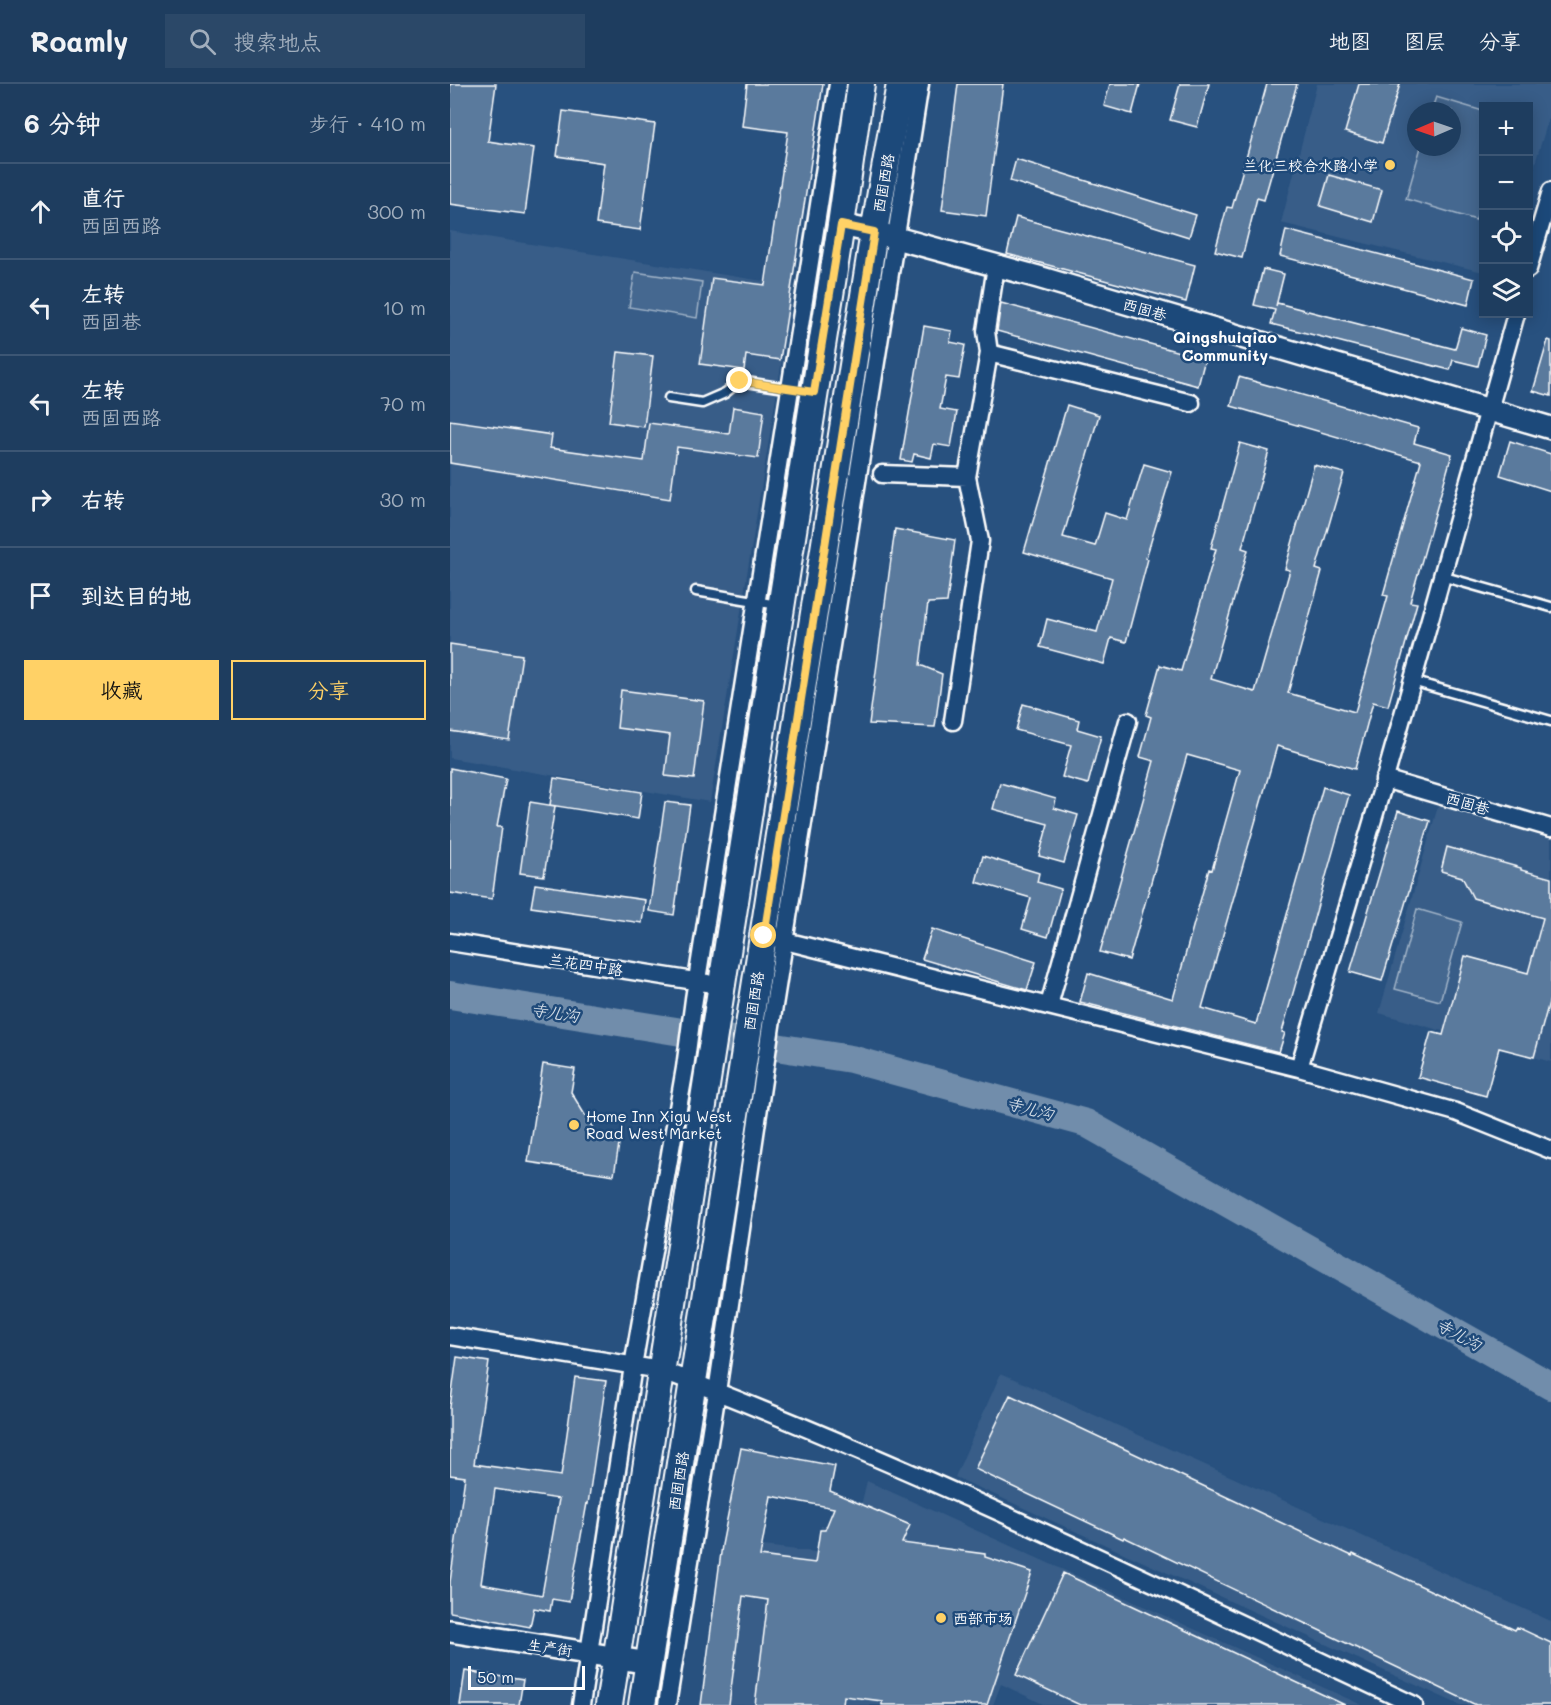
<!DOCTYPE html>
<html lang="zh">
<head>
<meta charset="utf-8">
<style>
	:root { --surface:#1e3d5f; --page:#2b4868; --text:#f1f3f6; --muted:#a1aebd; --line:#3c5674; --accent:#ffd166 }
	body { margin:0; font-family:Mali,"LXGW WenKai TC",sans-serif; background:var(--page); color:var(--text) }
	.controls { position:absolute; right:18px; top:18px; display:grid; overflow:hidden; border-radius:0px; box-shadow:0 3px 15px #0003 }
	.controls button { width:54px; height:54px; display:grid; place-items:center; padding:0; border:0; border-bottom:2px solid var(--line); background:var(--surface); color:var(--text); font:30px sans-serif }
	.compass { position:absolute; left:957px; top:18px; width:54px; height:54px; border-radius:50%; background:var(--surface); box-shadow:0 3px 15px #0003; rotate:268deg }
	.scale { position:absolute; left:18px; bottom:15px; width:117px; box-sizing:border-box; padding-left:6px; border:3px solid #fff; border-top:0; font-size:16px; line-height:21px; white-space:nowrap; color:#fff; -webkit-text-stroke:4px #1f4a7a; paint-order:stroke }
	.stop { position:absolute; width:18px; height:18px; margin:-14px; border:4px solid #ffd166; border-radius:50%; background:#fff }
	.stop.end { background:#ffd166; border-color:#fff; box-shadow:0 2px 6px #0008 }
	.list { margin:0; padding:0; list-style:none }
	h2 { display:flex; justify-content:space-between; align-items:center; height:78px; margin:0; padding:0 24px; font-size:26px }
	h2 small { font-size:20px; font-weight:400; color:var(--muted) }
	.list li { display:grid; grid-template-columns:39px 1fr auto; gap:18px; align-items:center; box-sizing:border-box; height:96px; padding:0 24px; border-top:2px solid var(--line) }
	.list b { display:block; font-size:22px; white-space:nowrap }
	.list p { margin:0; font-size:20px; white-space:nowrap; color:var(--muted) }
	.list em { font-size:20px; font-style:normal; color:var(--muted) }
	.actions { display:flex; gap:12px; padding:18px 24px }
	.actions a { flex:1; padding:14px 0; border:2px solid var(--accent); border-radius:0px; text-align:center; font-size:21px; color:var(--accent) }
	.actions .main { background:var(--accent); color:#111 }
	.icon { flex:none; width:33px; height:33px; fill:none; stroke:currentColor; stroke-width:2; stroke-linecap:round; stroke-linejoin:round }
	.map { position:relative; flex:none; width:1101px; height:1621px; overflow:hidden }
	header { display:flex; align-items:center; gap:36px; box-sizing:border-box; height:84px; padding:0 30px; background:var(--surface); border-bottom:2px solid var(--line) }
	header strong { font-size:28px }
	nav { display:flex; gap:33px; margin-inline-start:auto; font-size:21px }
	.search { width:420px; height:54px; background:var(--page); display:flex; align-items:center; gap:15px; box-sizing:border-box; padding:0 21px; border-radius:0px; color:var(--muted); font-size:22px }
	main { display:flex }
	aside { flex:1; background:var(--surface) }
	.map>svg:first-child { display:block }
	.built { fill:#375d88; fill-rule:evenodd }
	.green { fill:#446890; stroke:#a2b4c8; stroke-width:1.5 }
	.lines { fill:none; stroke-linecap:round; stroke-linejoin:round }
	.river { stroke:#718dab; stroke-width:28 }
	.building { fill:#5a7a9d; stroke:#fff; stroke-width:1.5; fill-rule:evenodd }
	.service-casing { stroke:#fff; stroke-width:13 }
	.minor-casing { stroke:#fff; stroke-width:21 }
	.tertiary-casing { stroke:#fff; stroke-width:26 }
	.primary-casing { stroke:#fff; stroke-width:30 }
	.service { stroke:#1f4a7a; stroke-width:8 }
	.minor { stroke:#1f4a7a; stroke-width:16 }
	.tertiary { stroke:#1f4a7a; stroke-width:21 }
	.primary { stroke:#1f4a7a; stroke-width:26 }
	.route { stroke:#ffd166; stroke-width:8 }
	.poi-dot { fill:#ffd166; stroke:#1f4a7a; stroke-width:2 }
	.labels { text-anchor:middle; dominant-baseline:central; stroke-width:5; stroke-linejoin:round; paint-order:stroke }
	.poi-label { font-size:15px; fill:#fff; stroke:#1f4a7a; text-anchor:start }
	.street-label { font-size:15px; fill:#fff; stroke:#1f4a7a }
	.neighbourhood-label { font-size:16px; font-weight:bold; fill:#fff; stroke:#1f4a7a }
	.water-label { font-size:16px; font-style:italic; fill:#d4dde6; stroke:#1f4a7a }
</style>
</head>
<body>
<header>
<strong>Roamly</strong>
<div class="search"><svg class="icon" aria-label="search" viewBox="0 0 24 24"><circle cx="10" cy="10" r="6"/><path d="M15 15l6 6"/></svg>搜索地点</div>
<nav><a>地图</a><a>图层</a><a>分享</a></nav>
</header>
<main>
<aside>
<h2>6 分钟<small>步行 · 410 m</small></h2>
<ul class="list">
<li><svg class="icon" aria-label="ahead" viewBox="0 0 24 24"><path d="M12 20V5M6 11l6-6 6 6"/></svg><div><b>直行</b><p>西固西路</p></div><em>300 m</em></li>
<li><svg class="icon" aria-label="left" viewBox="0 0 24 24"><path d="M17 20v-9H6M10 6l-5 5 5 5"/></svg><div><b>左转</b><p>西固巷</p></div><em>10 m</em></li>
<li><svg class="icon" aria-label="left" viewBox="0 0 24 24"><path d="M17 20v-9H6M10 6l-5 5 5 5"/></svg><div><b>左转</b><p>西固西路</p></div><em>70 m</em></li>
<li><svg class="icon" aria-label="right" viewBox="0 0 24 24"><path d="M7 20v-9h11M14 6l5 5-5 5"/></svg><div><b>右转</b></div><em>30 m</em></li>
<li><svg class="icon" aria-label="arrive" viewBox="0 0 24 24"><path d="M6 21V4h12l-3 4 3 4H6"/></svg><div><b>到达目的地</b></div></li>
</ul>
<div class="actions"><a class="main">收藏</a><a>分享</a></div>
</aside>
<div class="map">
<svg width="1101" height="1621" viewBox="0 0 1101 1621">
	<rect width="100%" height="100%" fill="#28517f"/>
	<filter id="ink" filterUnits="userSpaceOnUse"><feTurbulence type="fractalNoise" baseFrequency=".0167" numOctaves="2"/><feDisplacementMap in="SourceGraphic" scale="12" xChannelSelector="R" yChannelSelector="G"/><feConvolveMatrix kernelMatrix="1 2 1 2 8 2 1 2 1" color-interpolation-filters="sRGB"/></filter>
	<g filter="url(#ink)">
		<path class="built" d="M867 0H1101V27L1079 99 1078 22H1034L1033 188 831 139ZM966 27H1002V63H966Z
			M0 147 344 202 260 718 0 674Z
			M988 722 1101 755V978L929 929Z
			M551 1289 1101 1537V1621H1010L505 1393Z
			M417 1397 912 1621H595L551 1600 543 1621H251L272 1457 365 1468 371 1442H406Z"/>
		<path class="green" d="M986 13 1033 27V111L1026 136 956 115 971 63H1002V27H981Z
			M185 188 252 198 247 234 179 223Z
			M967 825 1012 838 990 917 945 905Z"/>
		<g class="lines">
			<path class="river" d="M0 911 401 975 636 1039 1101 1302"/>
		</g>
		<path class="building" d="M0 0H46L38 57 84 64 75 130 0 120Z
			M297 0H373L330 276 296 271 294 286 250 280 262 194 315 201 338 48 292 42Z
			M508 0H553L536 132 492 126Z
			M660 0H690L682 30 654 22Z
			M730 0H759L747 43 720 36Z
			M817 0H847L814 116 807 114 792 174 765 167 777 123 782 124Z
			M909 0H950L932 59 895 48Z
			M113 27 205 40 190 146 146 140 154 79 107 72Z
			M566 75 746 131 739 153 560 97Z
			M879 91 932 106 923 138 870 122Z
			M566 133 745 181 736 218 557 170Z
			M836 146 1024 195 1018 221 830 172Z
			M813 185 834 190 826 222 827 219 1005 265 1011 244 1036 251 1028 282 1003 276 1000 286 821 240 825 226 804 221Z
			M551 219 755 275 748 302 547 247Z
			M474 242 502 247 500 258 515 261 509 295 496 293 490 325 507 328 501 363 484 360 481 374 464 370 462 378 451 376Z
			M1098 256 1101 257V312L1083 307Z
			M168 268 203 272 194 343 159 338Z
			M789 293 968 344 964 359 1002 370 960 518 967 519 938 622 923 618 905 685 827 662 752 924 806 940 873 703 899 711 832 948 835 949 829 968 630 918 638 889 723 915 759 785 762 786 790 686 737 671 679 876 650 868 704 677 690 673 701 633 696 631 710 581 731 587 766 465 761 464 790 359 819 367 792 464 798 466 761 595 805 608 840 486 835 485 864 381 894 389 866 485 872 487 838 609 905 628 938 512 933 511 971 377 781 322Z
			M617 321 649 331 613 453 645 462 655 429 677 436 694 380 722 388 696 474 698 475 676 558 661 554 654 580 590 563 597 535 647 548 662 494 574 468Z
			M283 323 314 328 308 374 227 363 220 415 0 379V336L102 351 100 364 194 377 199 339 279 350Z
			M1060 357 1101 370V407L1050 391Z
			M445 445 505 456 497 518 478 519 470 581 492 590 485 643 419 640Z
			M0 560 72 571 59 656 0 647Z
			M171 606 254 617 244 695 215 692 220 651 167 644Z
			M573 620 629 636 627 645 651 652 638 700 612 693 621 661 566 646Z
			M0 684 56 695 47 743H52L42 815 0 809Z
			M104 694 192 708 188 735 100 721Z
			M550 699 606 715 604 724 628 731 614 779 589 772 598 740 543 725Z
			M80 718 105 722 94 792 70 789Z
			M215 718 240 721 224 831 199 827Z
			M948 727 980 737 932 897 900 888Z
			M997 763 1071 784V786L1101 794V911L1084 973 1049 964 1036 1012 968 993 981 948 993 951 1015 872 1078 889 1093 834 1023 814 1012 793 991 787Z
			M533 772 589 789 587 798 611 805 598 853 572 845 581 814 526 798Z
			M85 800 195 816 192 839 81 823Z
			M482 845 586 878 577 906 472 875Z
			M93 980 125 985 121 1008 147 1051 170 1054 164 1091 78 1078Z
			M7 1273 39 1278 24 1380 111 1392 125 1293 156 1297 138 1420 137 1419 119 1518 102 1515 100 1527 84 1524 80 1543 0 1528V1498L15 1393 0 1391V1323ZM45 1405 109 1415 92 1511 31 1500Z
			M560 1311 902 1472 903 1470 1065 1546 1067 1543 1101 1559V1621H1026L674 1453 673 1455 525 1385Z
			M291 1364 385 1382 380 1407 460 1441 452 1459 535 1470V1473L582 1488 537 1621H432V1617L394 1612 393 1621H305L318 1516 293 1512 279 1621H251L272 1461ZM321 1412 384 1424 375 1446H370L365 1479 310 1472Z
			M613 1489 833 1592 895 1621H630L566 1591Z
			M15 1587 73 1596 69 1621H10Z"/>
		<g class="lines">
			<g class="service-casing">
				<path id="service" d="M219 314 252 319 275 309 290 297 361 308
					M991 492 1101 523
					M246 507 328 521
					M962 597 1101 637"/>
			</g>
			<g class="minor-casing">
				<path id="minor" d="M1078 185 1101 107
					M539 269 536 247 546 182
					M432 390 517 393 530 457 503 637
					M517 393 539 269 741 319
					M934 695 1101 744
					M323 854 849 984 1006 1028 1101 1066
					M0 858 257 899
					M599 921 678 637
					M849 984 932 705 1066 230
					M0 1252 211 1286C468 1384 715 1505 964 1621
					M131 1621 183 1282 235 984 244 915 388 0
					M217 1621 267 1308 323 928 470 0"/>
			</g>
			<g class="tertiary-casing">
				<path id="tertiary" d="M391 141 424 148 588 193 1101 344
					M0 1547 199 1579"/>
			</g>
			<g class="primary-casing">
				<path id="primary" d="M159 1621 391 141 411 0
					M192 1621 424 148 450 0"/>
			</g>
			<use href="#service" class="service"/>
			<use href="#minor" class="minor"/>
			<use href="#tertiary" class="tertiary"/>
			<use href="#primary" class="primary"/>
		</g>
	</g>
	<g class="lines" filter="url(#ink)">
		<path class="route" d="M290 297 364 308 391 141 424 148 314 852"/>
	</g>
	<g class="poi-dot">
		<circle cx="940" cy="81" r="6"/>
		<circle cx="124" cy="1041" r="6"/>
		<circle cx="491" cy="1534" r="6"/>
	</g>
	<g class="labels">
		<g class="poi-label">
			<text x="928" y="81" text-anchor="end">兰化三校合水路小学</text>
			<text x="136" y="1032">Home Inn Xigu West<tspan x="136" dy="17">Road West Market</tspan></text>
			<text x="503" y="1534">西部市场</text>
		</g>
		<g class="street-label">
			<text transform="translate(433 99) rotate(-80)">西固西路</text>
			<text transform="translate(695 225) rotate(16)">西固巷</text>
			<text transform="translate(1018 719) rotate(16)">西固巷</text>
			<text transform="translate(136 880) rotate(9)">兰花四中路</text>
			<text transform="translate(303 917) rotate(-81)">西固西路</text>
			<text transform="translate(228 1397) rotate(-81)">西固西路</text>
			<text transform="translate(100 1563) rotate(9)">生产街</text>
		</g>
		<g class="neighbourhood-label">
			<text x="775" y="252">Qingshuiqiao<tspan x="775" dy="18">Community</tspan></text>
		</g>
		<g class="water-label">
			<text transform="translate(105 928) rotate(9)">寺儿沟</text>
			<text transform="translate(580 1024) rotate(15)">寺儿沟</text>
			<text transform="translate(1009 1250) rotate(29)">寺儿沟</text>
		</g>
	</g>
</svg>
<div class="controls">
<button>+</button>
<button>−</button>
<button><svg class="icon" aria-label="locate" viewBox="0 0 24 24"><circle cx="12" cy="12" r="6"/><path d="M12 2v4M12 18v4M2 12h4M18 12h4"/></svg></button>
<button><svg class="icon" aria-label="layers" viewBox="0 0 24 24"><path d="M12 4l9 5-9 5-9-5zM3 14l9 5 9-5"/></svg></button>
</div>
<svg class="compass" viewBox="-18 -18 36 36"><path d="M0-13l5 13h-10z" fill="#e53935"/><path d="M0 13l5-13h-10z" fill="#a1aebd"/></svg>
<div class="scale">50 m</div>
<div class="stop" style="left:314px;top:852px"></div>
<div class="stop end" style="left:290px;top:297px"></div>
</div>
</main>
</body>
</html>
